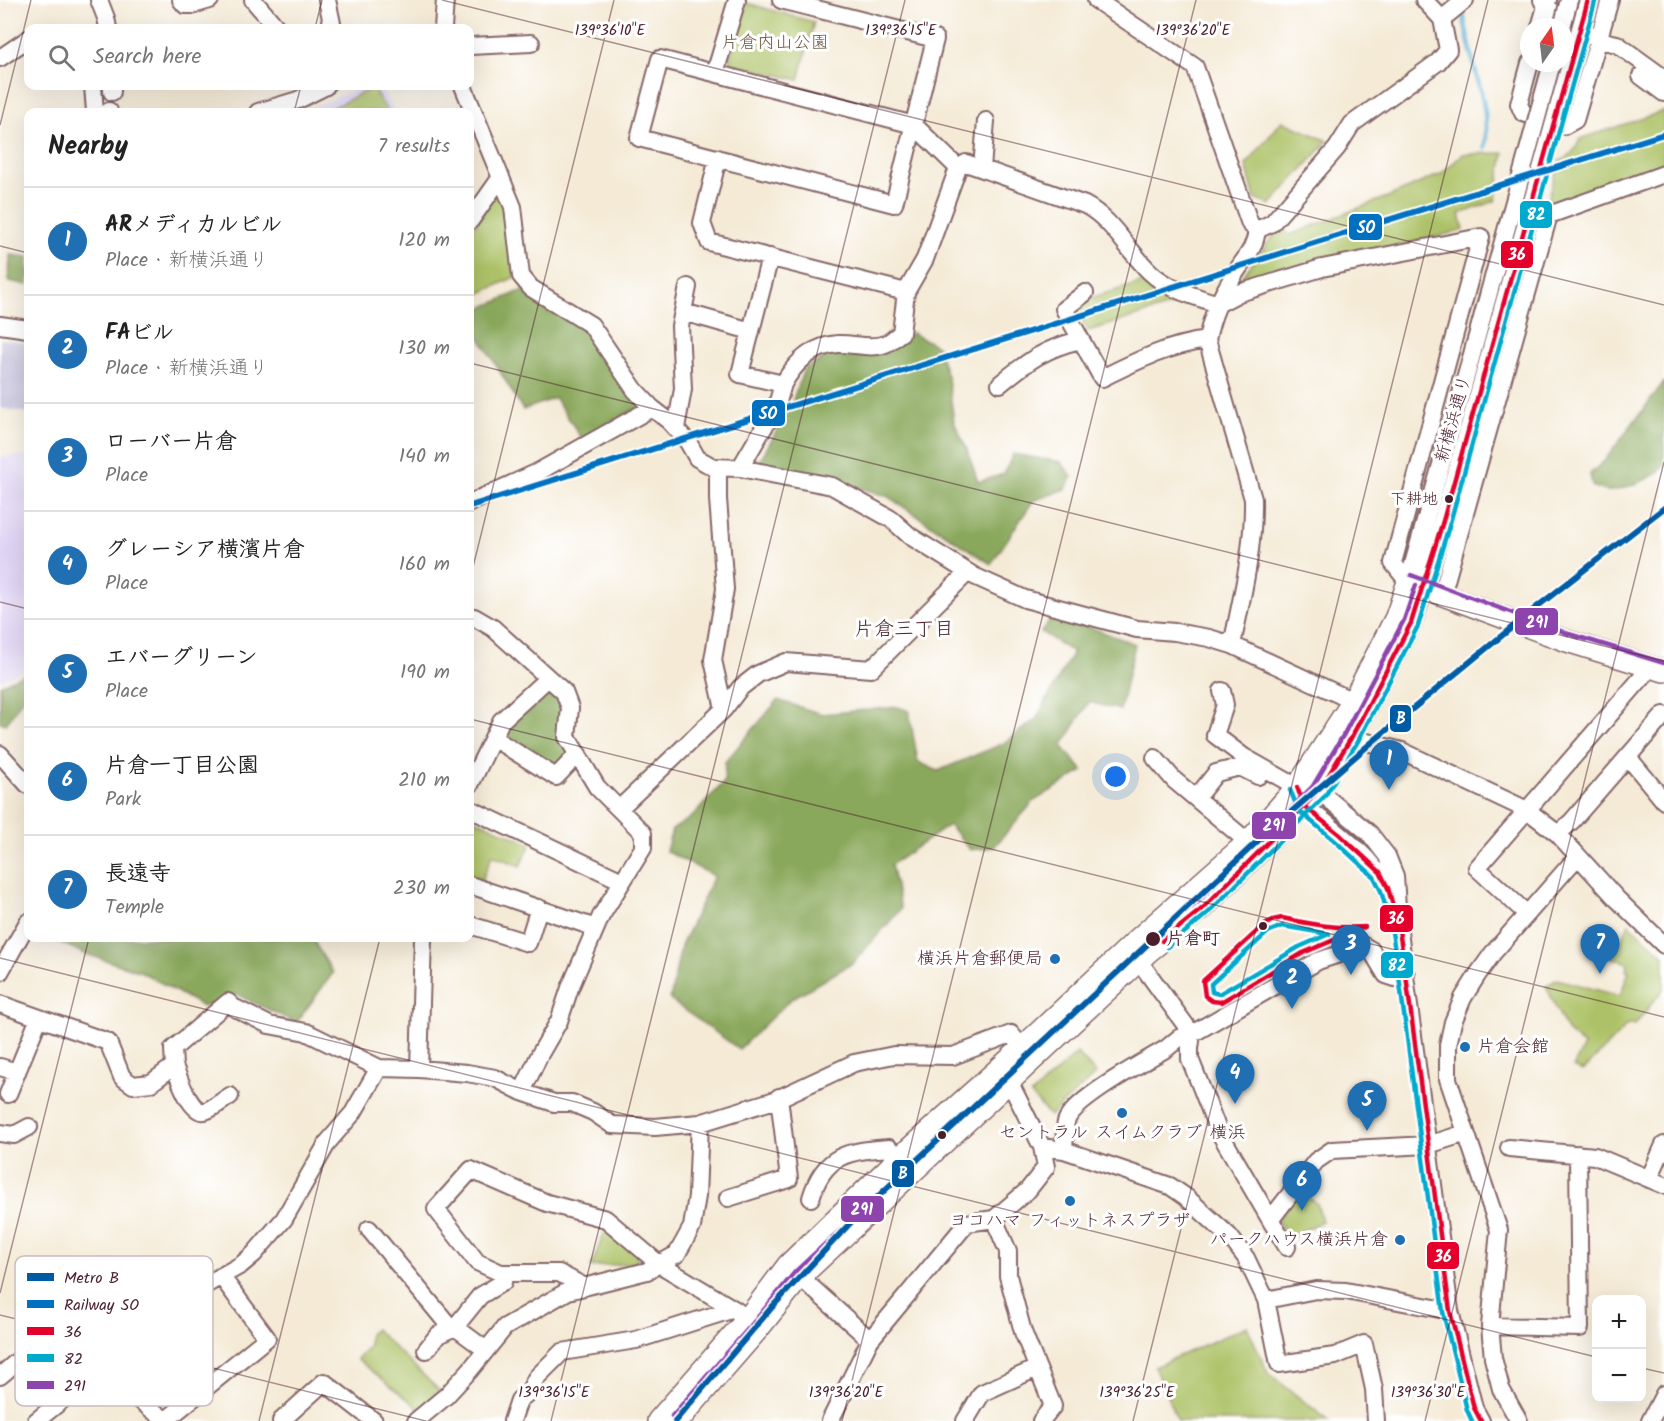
<!DOCTYPE html>
<html lang="en">
<head>
<meta charset="utf-8">
<style>
	:root { --surface:#fff; --page:#f6f6f6; --text:#222; --muted:#767676; --line:#e0e0e0; --accent:#1f6fb2 }
	body { margin:0; font-family:Kalam,"Klee One",sans-serif; background:var(--page); color:var(--text) }
	.controls { position:absolute; right:18px; bottom:18px; display:grid; overflow:hidden; border-radius:12px; box-shadow:0 6px 24px #0002 }
	.controls button { width:54px; height:54px; display:grid; place-items:center; padding:0; border:0; border-bottom:2px solid var(--line); background:var(--surface); color:var(--text); font:30px sans-serif }
	.compass { position:absolute; left:1520px; top:18px; width:54px; height:54px; border-radius:50%; background:var(--surface); box-shadow:0 6px 24px #0002; rotate:14deg }
	.you { position:absolute; left:1116px; top:777px; width:21px; height:21px; margin:-15px; border:4px solid #fff; border-radius:50%; background:#1a73e8; box-shadow:0 0 0 9px #1a73e833 }
	.badge { display:grid; place-items:center; width:39px; height:39px; border-radius:50%; background:var(--accent); color:#fff; font-size:20px; font-weight:700 }
	.pin { position:absolute; translate:-50% -50px; filter:drop-shadow(0 2px 3px #0008) }
	.pin::after { content:''; position:absolute; top:32px; width:21px; height:18px; background:inherit; clip-path:polygon(0 0,100% 0,50% 100%) }
	.list { margin:0; padding:0; list-style:none }
	h2 { display:flex; justify-content:space-between; align-items:center; height:78px; margin:0; padding:0 24px; font-size:26px }
	h2 small { font-size:20px; font-weight:400; color:var(--muted) }
	.list li { display:grid; grid-template-columns:39px 1fr auto; gap:18px; align-items:center; box-sizing:border-box; height:108px; padding:0 24px; border-top:2px solid var(--line) }
	.list b { display:block; font-size:22px; white-space:nowrap }
	.list p { margin:0; font-size:20px; white-space:nowrap; color:var(--muted) }
	.list em { font-size:20px; font-style:normal; color:var(--muted) }
	.icon { flex:none; width:33px; height:33px; fill:none; stroke:currentColor; stroke-width:2; stroke-linecap:round; stroke-linejoin:round }
	.map { position:relative; flex:none; width:1664px; height:1421px; overflow:hidden }
	.search { position:absolute; background:var(--surface); box-shadow:0 6px 24px #0002; left:24px; top:24px; width:450px; height:66px; display:flex; align-items:center; gap:15px; box-sizing:border-box; padding:0 21px; border-radius:12px; color:var(--muted); font-size:22px }
	.panel { position:absolute; background:var(--surface); box-shadow:0 6px 24px #0002; left:24px; top:108px; width:450px; height:834px; border-radius:12px }
	.map>svg:first-child { display:block }
	.built { fill:#e0d4f4 }
	.industrial { fill:#c4c0db }
	.green { fill:#adc267; stroke:#7c7049; stroke-width:1.5 }
	.forest { fill:#8aa85c; stroke:#6a6444; stroke-width:1.5 }
	.lines { fill:none; stroke-linecap:round; stroke-linejoin:round }
	.stream { stroke:#5ab0d7; stroke-width:4.5 }
	.minor-casing { stroke:#866667; stroke-width:20 }
	.major-casing { stroke:#866667; stroke-width:24 }
	.minor { stroke:#fff; stroke-width:16 }
	.major { stroke:#fff; stroke-width:21 }
	.minor-bridge-casing { stroke:#866667; stroke-width:20; stroke-linecap:butt }
	.minor-bridge { stroke:#fff; stroke-width:16 }
	.bus-1-casing { stroke:#fff; stroke-width:9 }
	.bus-2-casing { stroke:#fff; stroke-width:9 }
	.bus-3-casing { stroke:#fff; stroke-width:9 }
	.bus-1 { stroke:#e4002b; stroke-width:4.5 }
	.bus-2 { stroke:#00a9ce; stroke-width:4.5 }
	.bus-3 { stroke:#8e44ad; stroke-width:4.5 }
	.rail-1-casing { stroke:#fff; stroke-width:10 }
	.rail-1 { stroke:#0071c1; stroke-width:6 }
	.metro-1-casing { stroke:#fff; stroke-width:10 }
	.metro-1 { stroke:#005ba5; stroke-width:6 }
	.ticks { fill:none; stroke:#4a1f2b; stroke-width:1.5; stroke-opacity:0.45 }
	.bus-dot { fill:#4a1f2b; stroke:#fff; stroke-width:2 }
	.poi-dot { fill:#1f6fb2; stroke:#fff; stroke-width:2 }
	.labels { text-anchor:middle; dominant-baseline:central; stroke-width:6; stroke-linejoin:round; paint-order:stroke }
	.bus-label { font-size:16px; fill:#4a1f2b; stroke:#fff; text-anchor:end }
	.park-label { font-size:18px; fill:#6d5840; stroke:#fff }
	.street-label { font-size:18px; fill:#4a1f2b; stroke:#fff }
	.stop-label { font-size:18px; font-weight:bold; fill:#4a1f2b; stroke:#fff; text-anchor:start }
	.poi-label { font-size:18px; fill:#4a1f2b; stroke:#fff; text-anchor:end }
	.neighbourhood-label { font-size:20px; fill:#4a1f2b; stroke:#fff }
	.key { fill:#fff; stroke:#c9bcbf; stroke-width:1.5 }
	.key-label { font-size:16px; fill:#4a1f2b }
	.ticks-label { font-size:15px; text-anchor:middle; fill:#4a1f2b; stroke:#fff; stroke-width:6; stroke-linejoin:round; paint-order:stroke }
	.line-badge { stroke:#fff; stroke-width:2 }
	.badge-label { font-size:16px; text-anchor:middle; font-weight:bold; fill:#fff }
</style>
</head>
<body>
<div class="map">
<svg width="1664" height="1421" viewBox="0 0 1664 1421">
	<rect width="100%" height="100%" fill="#fff"/>
	<filter id="ink" filterUnits="userSpaceOnUse"><feTurbulence type="fractalNoise" baseFrequency=".0167" numOctaves="2"/><feDisplacementMap in="SourceGraphic" scale="12" xChannelSelector="R" yChannelSelector="G"/><feConvolveMatrix kernelMatrix="1 2 1 2 8 2 1 2 1" color-interpolation-filters="sRGB"/></filter>
	<filter id="wash" filterUnits="userSpaceOnUse"><feTurbulence type="fractalNoise" baseFrequency=".008" numOctaves="4" result="noise"/><feDisplacementMap in="SourceGraphic" scale="24" xChannelSelector="R" yChannelSelector="G"/><feGaussianBlur stdDeviation="1.35" result="paint"/><feColorMatrix in="noise" values="0 0 0 0 0 0 0 0 0 0 0 0 0 0 0 0 0 1.4 0 .05"/><feComposite in="paint" operator="in"/></filter>
	<g filter="url(#wash)">
		<rect width="100%" height="100%" fill="#f4ead6"/>
		<path class="built" d="M363 86H379L396 112H302Z
			M0 456H28V668L0 680Z"/>
		<path class="industrial" d="M0 339 28 343V413L0 408Z"/>
		<path class="green" d="M746 3 814 22 799 80 728 63Z
			M372 88 388 112H324Z
			M1664 111V167L1545 211 1559 161C1569 159 1577 148 1580 139Z
			M1282 121 1328 141 1270 205 1255 199 1246 165Z
			M1504 153 1495 201 1460 214 1464 230 1241 285 1238 282 1280 227 1290 235 1390 196 1441 174 1463 154Z
			M495 195H502L515 277 474 296 470 294V232Z
			M1150 280 1189 300 1088 331 1074 307 1087 299Z
			M472 818 531 844 520 866 492 855 482 880 470 877V819Z
			M1629 924 1664 955V988L1635 1025 1628 1024 1583 1071 1573 1067 1584 1046 1567 1031 1546 986 1557 979 1620 996 1629 971 1626 970 1628 963 1608 956 1612 948 1617 950Z
			M1077 1053 1096 1074 1050 1116 1031 1095Z
			M1299 1192 1317 1203 1322 1221 1288 1239 1277 1220Z
			M605 1231 639 1254 636 1263 591 1267Z
			M1247 1326 1268 1373 1329 1421H1178L1154 1367Z
			M375 1329 439 1390 421 1410 357 1359 369 1346V1334Z"/>
		<path class="forest" d="M10 255 28 257V285L9 281Z
			M525 289 587 328 641 406 582 439 555 398 523 410 475 330 470 313Z
			M912 333 937 346 948 379 954 422 967 449 978 482 1004 474 1013 454 1061 462 1072 476 1066 489 1033 501 991 564 887 496 832 480 755 469 791 405 804 369 831 354 859 356 889 350Z
			M1664 382V466C1658 476 1624 490 1611 491 1606 492 1598 488 1592 486L1590 474 1605 460Z
			M1054 614 1135 644 1120 710 1089 702 1062 746 1083 771 1034 801 994 847 970 850 949 825 891 865 901 909 853 963 791 999 739 1049 670 1000 681 946 714 876 666 851 672 830 693 816 724 782 725 762 778 700 822 714 898 707 909 711 918 762 938 771 1002 744 1036 719 1073 652 1041 632Z
			M28 672V690L6 724 0 722V685Z
			M550 686 562 696 572 755 558 771 506 734 504 727Z
			M51 938H314L316 945 333 973 296 1023 236 994 203 1007 142 972 83 953Z"/>
		<g class="lines">
			<path class="stream" d="M1462 10C1466 27 1469 44 1473 61 1481 94 1489 113 1485 148"/>
		</g>
	</g>
	<g filter="url(#ink)">
		<g class="lines">
			<g class="minor-casing">
				<path id="minor" d="M99 0 106 18 108 28
					M181 0 185 5H193L210 0
					M253 0 277 28
					M327 0 333 28
					M1096 0 1195 67 1250 224 1257 230
					M1542 0 1546 7 1599 40 1617 44 1664 78
					M1442 19 1465 0
					M1540 27 1548 0
					M443 28 445 0
					M470 46 531 43
					M0 58 28 39
					M1530 63 1519 104 1523 113 1564 126 1575 120 1610 0
					M715 73 737 0
					M1641 76 1664 93
					M93 86 95 112
					M463 86 513 207 521 276 531 288 591 325 635 390 652 408 669 421 688 442 697 458 713 467 740 468 832 486 891 519 910 536 974 576 1025 599 1137 629 1175 632 1209 638 1232 645 1353 701
					M112 92V86
					M109 112V111
					M258 112 298 100 326 86
					M718 158 702 223 709 242 906 292
					M958 168 966 163 1085 205C1113 220 1127 250 1150 272 1169 290 1194 296 1218 304L1239 293 1322 268 1481 237 1393 563 1408 582
					M982 168 986 121
					M470 221 501 177
					M1257 230 1272 223 1337 148 1352 124 1438 62 1448 50 1442 19 1424 0
					M770 257 740 374 783 384C795 363 811 346 838 344 853 343 870 350 885 344 891 342 896 336 901 333L906 292 925 259 958 168 914 125 660 59 639 138 894 204 935 39 781 0
					M1085 293 1064 309 1102 378C1136 361 1169 345 1207 340
					M683 312 751 331
					M0 325 28 329
					M1000 384C1028 361 1045 348 1081 340
					M676 428 683 389 680 326 688 287
					M718 467V499L725 589 713 660 724 709
					M740 468 777 405 783 384
					M470 503 538 472 652 408
					M1408 582 1468 369
					M1423 587 1484 374
					M1442 595 1549 215 1664 174
					M474 617 493 628 564 692 570 708 567 737 597 787 643 833V848L601 916 570 988 559 1021 540 1054 522 1092
					M1232 645C1242 597 1254 548 1253 499L1207 340C1212 314 1220 298 1234 275 1244 259 1255 249 1257 230
					M1222 691 1225 705 1215 735 1244 757 1297 787 1319 791 1370 834 1387 856 1395 876 1398 924 1450 1311 1474 1408 1481 1421
					M493 738 556 777 578 754
					M1351 738 1402 751 1527 810 1558 834 1617 899 1664 945
					M0 754 28 785
					M1628 757 1664 801
					M1155 758 1174 780 1248 842
					M470 785 501 721 548 678
					M1300 795C1305 809 1314 813 1325 822 1351 844 1382 866 1391 900
					M1196 798 1216 773 1240 767 1258 776
					M620 808 724 709 740 688 758 674 786 662 871 669 968 572
					M470 809 622 881
					M1558 834 1572 821 1664 715
					M470 885 596 928
					M1527 914 1477 868 1651 667
					M470 925 528 943 539 908
					M1139 961 1192 1034 1190 1048V1059L1218 1130 1271 1221
					M0 972 28 922
					M0 1004 108 1042 122 1077 133 1085 151 1083 174 1066 173 1049 228 1002 233 1007 269 1025 306 1032 379 1068
					M174 1066C179 1077 190 1114 205 1111 213 1109 223 1100 230 1096
					M0 1067 17 1072
					M419 1069 423 938
					M8 1094 39 1018
					M0 1133 14 1135 29 1127
					M1042 1147 1064 1150 1170 1186 1186 1197 1230 1237 1246 1258 1266 1300 1316 1290 1346 1291 1450 1311
					M1509 1148 1595 1156 1664 1185
					M1064 1150C1065 1141 1064 1131 1066 1122 1072 1100 1146 1061 1167 1048L1179 1038 1192 1034 1318 961 1364 946 1371 950 1386 975 1395 978 1406 975
					M1649 1179 1664 1145
					M728 1198 789 1179 779 1097
					M811 1198C824 1154 848 1151 889 1148L900 1157
					M994 1219 1028 1190 1046 1167 1042 1147 1009 1081 1003 1074
					M369 1229 451 1328
					M1287 1247 1271 1221 1274 1215 1316 1161 1332 1150 1428 1145 1466 1133
					M800 1277 870 1340
					M585 1287 559 1273H501L477 1262 436 1209 471 1170 547 1203 606 1219 659 1264 734 1309 757 1326
					M1266 1300 1279 1364 1335 1356 1364 1344 1374 1389 1376 1421
					M1490 1326 1580 1328 1578 1154
					M455 1327 480 1296 503 1282 504 1273
					M122 1332 118 1344 101 1369 166 1421
					M426 1350 438 1335 455 1327 486 1350
					M0 1376C21 1359 55 1323 84 1324 96 1325 109 1329 122 1332L241 1265 254 1254 284 1219 328 1142 353 1113 379 1068 419 1069 467 1073 495 1078 522 1092 554 1103H572L593 1112 612 1125 655 1127 700 1123 775 1100 854 1063 894 1055 953 1056 1011 1034 1030 1057
					M36 1421 101 1369
					M165 1421 267 1338 221 1276
					M281 1421 324 1382 374 1421
					M416 1421 446 1396 470 1370 505 1327 568 1291 647 1271 677 1254 692 1227 697 1196 700 1123
					M512 1421 519 1400 529 1392 536 1378 562 1352 636 1340 734 1309
					M830 1421 870 1340 967 1223 994 1219 1008 1251V1276L1023 1332 1053 1406 1041 1421
					M965 1421 982 1393 1037 1368
					M1519 1421 1501 1389 1493 1358 1490 1326 1499 1230 1448 1079V1045L1453 1022 1463 998 1478 974 1493 953 1578 856
					M1650 1421 1664 1394"/>
			</g>
			<g class="major-casing">
				<path id="major" d="M658 1421 748 1318 788 1265 900 1157 1022 1048 1138 939 1248 842 1297 787 1353 701 1396 617 1408 582 1567 641 1664 671
					M678 1421 759 1328 800 1277 1148 952 1203 908 1319 791 1351 738 1411 623 1423 587"/>
			</g>
			<use href="#minor" class="minor"/>
			<use href="#major" class="major"/>
			<g class="minor-bridge-casing">
				<path id="minor-bridge" d="M1562 27 1569 0
					M1468 369 1552 63
					M1484 374 1588 0"/>
			</g>
			<use href="#minor-bridge" class="minor-bridge"/>
			<g class="bus-1-casing">
				<path id="bus-1" d="M1297 787 1304 806 1339 834 1380 872 1388 888 1398 924 1406 975 1450 1311 1474 1408 1481 1421
					M1282 918C1310 924 1336 929 1365 927L1303 953 1221 1002 1212 1001 1205 996 1203 981 1263 926 1273 920Z
					M1162 941 1203 908 1319 791 1351 738 1411 623 1443 521 1588 0"/>
			</g>
			<g class="bus-2-casing">
				<path id="bus-2" d="M1290 790 1299 811 1334 840 1374 877 1381 891 1391 926 1399 976 1443 1312 1467 1410 1472 1421
					M1282 926 1329 934 1299 947 1219 994 1212 992 1211 984 1268 932Z
					M1167 947 1208 913 1325 796 1358 741 1418 626 1450 523 1595 2"/>
			</g>
			<g class="bus-3-casing">
				<path id="bus-3" d="M1411 575 1569 634 1664 663
					M672 1416 753 1323 795 1272 1143 947 1198 902 1313 786 1344 734 1404 620 1416 585"/>
			</g>
			<use href="#bus-1" class="bus-1"/>
			<use href="#bus-2" class="bus-2"/>
			<use href="#bus-3" class="bus-3"/>
			<g class="rail-1-casing">
				<path id="rail-1" d="M470 506 1664 134"/>
			</g>
			<use href="#rail-1" class="rail-1"/>
			<g class="metro-1-casing">
				<path id="metro-1" d="M675 1421 773 1306 854 1219 1262 837 1371 743 1538 606 1664 508"/>
			</g>
			<use href="#metro-1" class="metro-1"/>
		</g>
	</g>
	<path class="ticks" d="M442 0 1664 305M315 28 322 0M294 112 301 86M0 125 31 0M0 246 28 253M470 363 1664 661M470 579 614 0M0 602 28 609M470 719 1664 1017M0 958 1596 1357M0 1293 89 938M0 1315 426 1421M1642 1368 1664 1373M259 1421 380 938M551 1421 905 0M842 1421 1196 0M1133 1421 1488 0M1425 1421 1664 462"/>
	<g class="bus-dot">
		<circle cx="1449" cy="499" r="5"/>
		<circle cx="1263" cy="926" r="5"/>
		<circle cx="1153" cy="939" r="8"/>
		<circle cx="942" cy="1135" r="5"/>
	</g>
	<g class="poi-dot">
		<circle cx="1055" cy="959" r="6"/>
		<circle cx="1465" cy="1047" r="6"/>
		<circle cx="1122" cy="1113" r="6"/>
		<circle cx="1070" cy="1201" r="6"/>
		<circle cx="1400" cy="1240" r="6"/>
	</g>
	<g class="labels">
		<g class="bus-label">
			<text x="1438" y="499">下耕地</text>
		</g>
		<g class="park-label">
			<text x="775" y="43">片倉内山公園</text>
		</g>
		<g class="street-label">
			<text transform="translate(1454 419) rotate(-74)">新横浜通り</text>
		</g>
		<g class="stop-label">
			<text x="1166" y="939">片倉町</text>
		</g>
		<g class="poi-label">
			<text x="1043" y="959">横浜片倉郵便局</text>
			<text x="1477" y="1047" text-anchor="start">片倉会館</text>
			<text x="1122" y="1133" text-anchor="middle">セントラル スイムクラブ 横浜</text>
			<text x="1070" y="1221" text-anchor="middle">ヨコハマ フィットネスプラザ</text>
			<text x="1388" y="1240">パークハウス横浜片倉</text>
		</g>
		<g class="neighbourhood-label">
			<text x="904" y="630">片倉三丁目</text>
		</g>
	</g>
	<rect x="15" y="1256" width="198" height="150" rx="9" class="key"/>
	<rect x="27" y="1273" width="27" height="8" fill="#005ba5"/>
	<rect x="27" y="1300" width="27" height="8" fill="#0071c1"/>
	<rect x="27" y="1327" width="27" height="8" fill="#e4002b"/>
	<rect x="27" y="1354" width="27" height="8" fill="#00a9ce"/>
	<rect x="27" y="1381" width="27" height="8" fill="#8e44ad"/>
	<g class="key-label">
		<text x="64" y="1283">Metro B</text>
		<text x="64" y="1310">Railway SO</text>
		<text x="64" y="1337">36</text>
		<text x="64" y="1364">82</text>
		<text x="64" y="1391">291</text>
	</g>
	<g class="ticks-label">
		<text x="610" y="35">139°36'10"E</text>
		<text x="901" y="35">139°36'15"E</text>
		<text x="1193" y="35">139°36'20"E</text>
		<text x="554" y="1397">139°36'15"E</text>
		<text x="846" y="1397">139°36'20"E</text>
		<text x="1137" y="1397">139°36'25"E</text>
		<text x="1428" y="1397">139°36'30"E</text>
	</g>
	<g class="line-badge">
		<rect x="1519" y="200" width="34" height="29" rx="6" fill="#00a9ce"/>
		<rect x="1348" y="213" width="35" height="28" rx="6" fill="#0071c1"/>
		<rect x="1500" y="240" width="34" height="29" rx="6" fill="#e4002b"/>
		<rect x="751" y="399" width="35" height="28" rx="6" fill="#0071c1"/>
		<rect x="1514" y="607" width="45" height="29" rx="6" fill="#8e44ad"/>
		<rect x="1389" y="704" width="23" height="29" rx="6" fill="#005ba5"/>
		<rect x="1251" y="811" width="46" height="29" rx="6" fill="#8e44ad"/>
		<rect x="1379" y="904" width="35" height="29" rx="6" fill="#e4002b"/>
		<rect x="1380" y="951" width="34" height="28" rx="6" fill="#00a9ce"/>
		<rect x="891" y="1159" width="24" height="29" rx="6" fill="#005ba5"/>
		<rect x="840" y="1195" width="45" height="28" rx="6" fill="#8e44ad"/>
		<rect x="1426" y="1241" width="34" height="29" rx="6" fill="#e4002b"/>
	</g>
	<g class="badge-label">
		<text x="1536" y="220">82</text>
		<text x="1366" y="233">SO</text>
		<text x="1517" y="260">36</text>
		<text x="768" y="419">SO</text>
		<text x="1537" y="628">291</text>
		<text x="1401" y="724">B</text>
		<text x="1274" y="831">291</text>
		<text x="1396" y="924">36</text>
		<text x="1397" y="971">82</text>
		<text x="903" y="1179">B</text>
		<text x="862" y="1215">291</text>
		<text x="1443" y="1262">36</text>
	</g>
</svg>
<div class="controls">
<button>+</button>
<button>−</button>
</div>
<svg class="compass" viewBox="-18 -18 36 36"><path d="M0-13l5 13h-10z" fill="#e53935"/><path d="M0 13l5-13h-10z" fill="#767676"/></svg>
<div class="you"></div>
<div class="pin badge" style="left:1389px;top:790px">1</div>
<div class="pin badge" style="left:1292px;top:1009px">2</div>
<div class="pin badge" style="left:1351px;top:975px">3</div>
<div class="pin badge" style="left:1235px;top:1104px">4</div>
<div class="pin badge" style="left:1367px;top:1131px">5</div>
<div class="pin badge" style="left:1302px;top:1211px">6</div>
<div class="pin badge" style="left:1600px;top:974px">7</div>
<div class="search"><svg class="icon" aria-label="search" viewBox="0 0 24 24"><circle cx="10" cy="10" r="6"/><path d="M15 15l6 6"/></svg>Search here</div>
<section class="panel">
<h2>Nearby<small>7 results</small></h2>
<ul class="list">
<li><span class="badge">1</span><div><b>ARメディカルビル</b><p>Place · 新横浜通り</p></div><em>120 m</em></li>
<li><span class="badge">2</span><div><b>FAビル</b><p>Place · 新横浜通り</p></div><em>130 m</em></li>
<li><span class="badge">3</span><div><b>ローバー片倉</b><p>Place</p></div><em>140 m</em></li>
<li><span class="badge">4</span><div><b>グレーシア横濱片倉</b><p>Place</p></div><em>160 m</em></li>
<li><span class="badge">5</span><div><b>エバーグリーン</b><p>Place</p></div><em>190 m</em></li>
<li><span class="badge">6</span><div><b>片倉一丁目公園</b><p>Park</p></div><em>210 m</em></li>
<li><span class="badge">7</span><div><b>長遠寺</b><p>Temple</p></div><em>230 m</em></li>
</ul>
</section>
</div>
</body>
</html>
